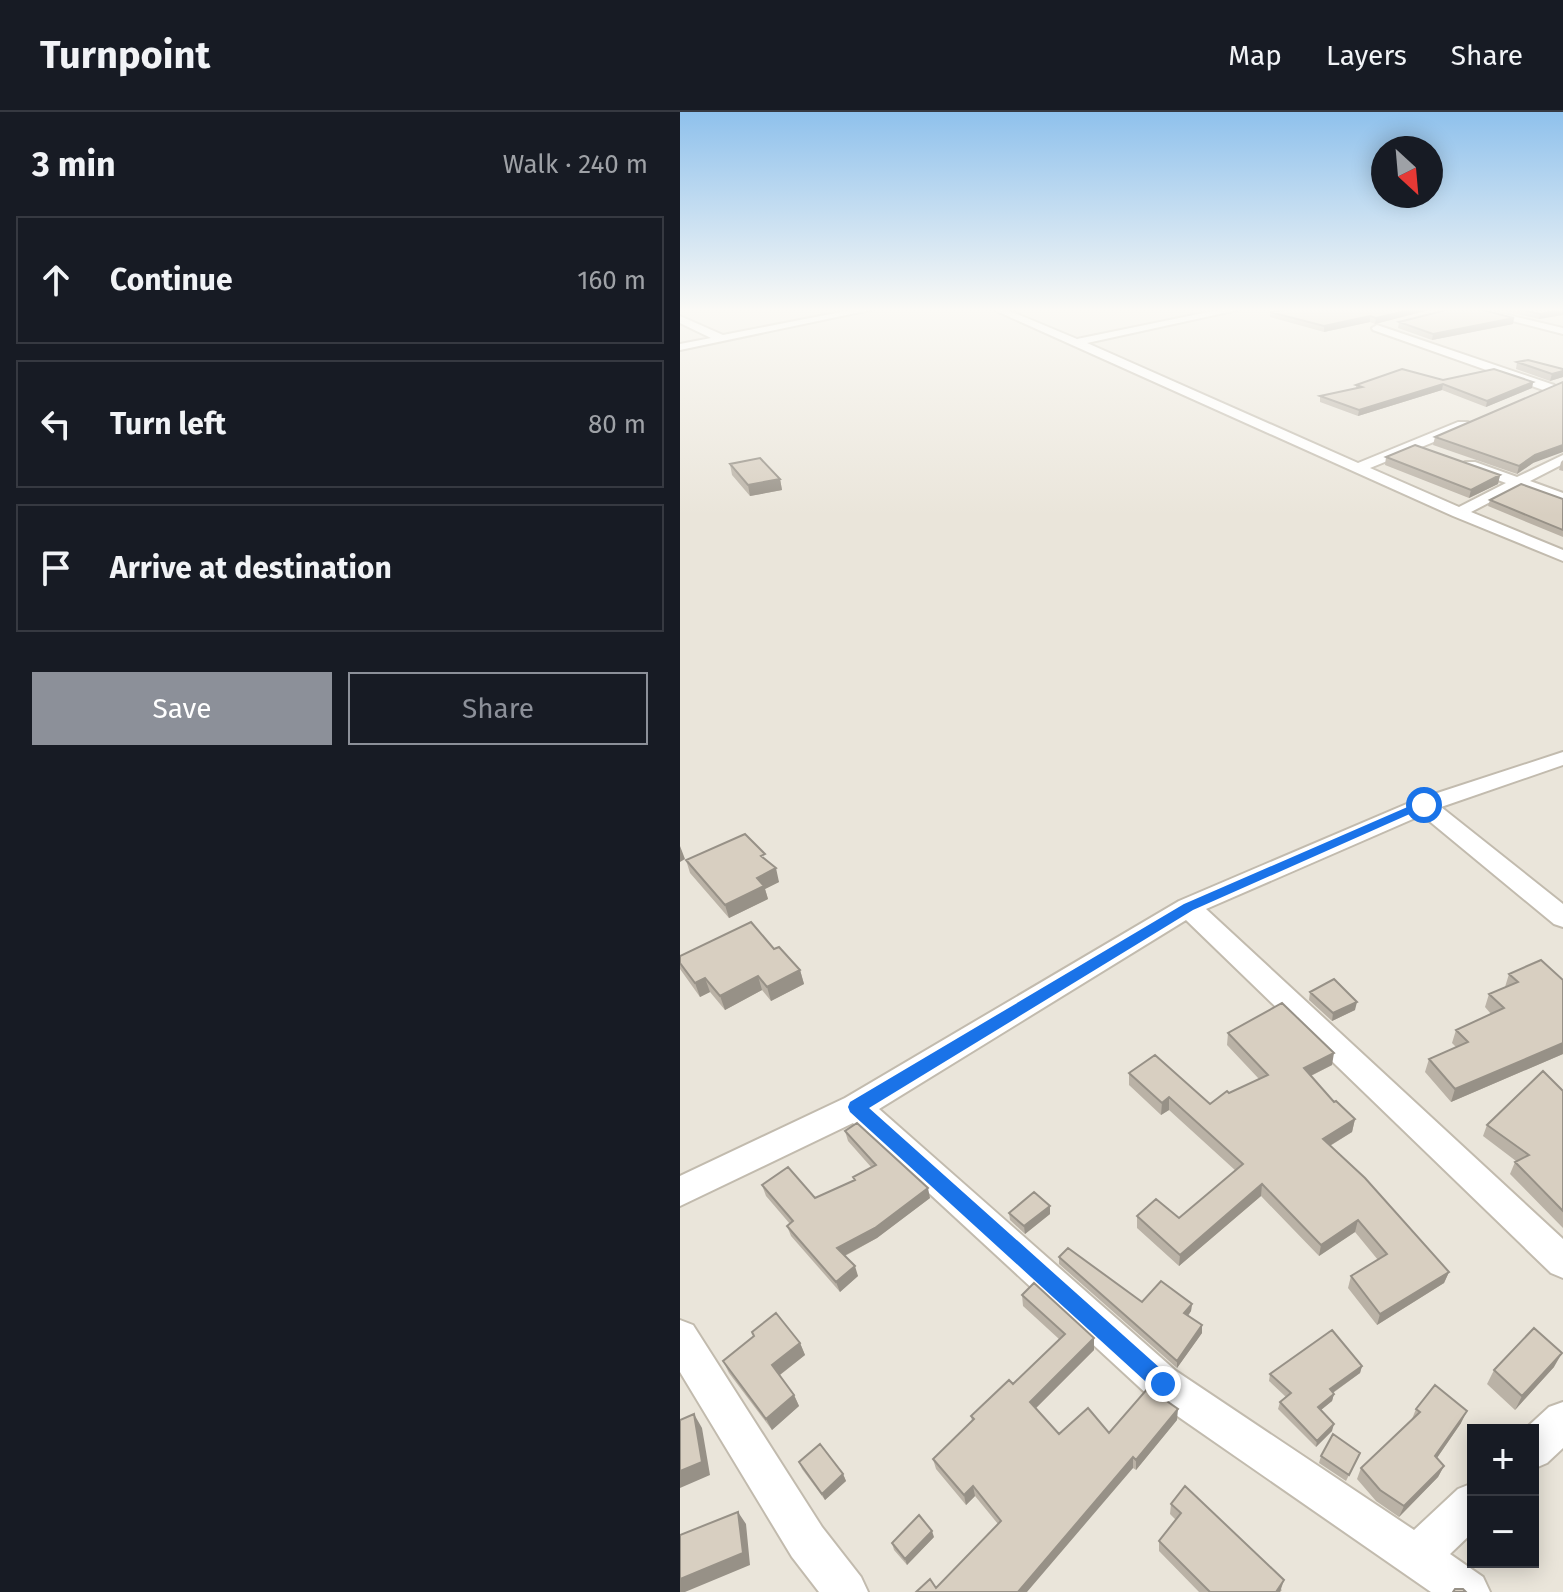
<!DOCTYPE html>
<html lang="en">
<head>
<meta charset="utf-8">
<style>
	:root { --surface:#171b24; --page:#242831; --text:#f1f3f6; --muted:#9ea1a6; --line:#363941; --accent:#8c9099 }
	body { margin:0; font-family:"Fira Sans",sans-serif; background:var(--page); color:var(--text) }
	.controls { position:absolute; right:24px; bottom:24px; display:grid; overflow:hidden; border-radius:0px; box-shadow:0 4px 20px #0003 }
	.controls button { width:72px; height:72px; display:grid; place-items:center; padding:0; border:0; border-bottom:2px solid var(--line); background:var(--surface); color:var(--text); font:40px sans-serif }
	.compass { position:absolute; left:691px; top:24px; width:72px; height:72px; border-radius:50%; background:var(--surface); box-shadow:0 4px 20px #0003; rotate:154deg }
	.stop { position:absolute; width:24px; height:24px; margin:-18px; border:6px solid #1a73e8; border-radius:50%; background:#fff }
	.stop.end { background:#1a73e8; border-color:#fff; box-shadow:0 2px 8px #0008 }
	.list { margin:0; padding:0; list-style:none }
	h2 { display:flex; justify-content:space-between; align-items:center; height:104px; margin:0; padding:0 32px; font-size:34px }
	h2 small { font-size:26px; font-weight:400; color:var(--muted) }
	.list li { display:grid; grid-template-columns:52px 1fr auto; gap:24px; align-items:center; box-sizing:border-box; height:128px; margin:0 16px 16px; padding:0 16px; border:2px solid var(--line); border-radius:0px }
	.list b { display:block; font-size:30px; white-space:nowrap }
	.list em { font-size:26px; font-style:normal; color:var(--muted) }
	.actions { display:flex; gap:16px; padding:24px 32px }
	.actions a { flex:1; padding:18px 0; border:2px solid var(--accent); border-radius:0px; text-align:center; font-size:28px; color:var(--accent) }
	.actions .main { background:var(--accent); color:#fff }
	.icon { flex:none; width:44px; height:44px; fill:none; stroke:currentColor; stroke-width:2; stroke-linecap:round; stroke-linejoin:round }
	.map { position:relative; flex:none; width:883px; height:1480px; overflow:hidden }
	header { display:flex; align-items:center; gap:48px; box-sizing:border-box; height:112px; padding:0 40px; background:var(--surface); border-bottom:2px solid var(--line) }
	header strong { font-size:38px }
	nav { display:flex; gap:44px; margin-inline-start:auto; font-size:28px }
	main { display:flex }
	aside { flex:1; background:var(--surface) }
	.map>svg:first-child { display:block }
	.residential { fill:#eae5da; fill-rule:evenodd }
	.lines { fill:none; stroke-linecap:round; stroke-linejoin:round }
	.minor-casing { stroke:#c2bbae; stroke-width:4 }
	.minor { fill:#fff; fill-rule:evenodd }
	.wall { fill:#bab2a6 }
	.shaded-wall { fill:#979187 }
	.building { fill:#d8cfc1; stroke:#979187; stroke-width:2 }
	.route { fill:#1a73e8 }
</style>
</head>
<body>
<header>
<strong>Turnpoint</strong>
<nav><a>Map</a><a>Layers</a><a>Share</a></nav>
</header>
<main>
<aside>
<h2>3 min<small>Walk · 240 m</small></h2>
<ul class="list">
<li><svg class="icon" aria-label="ahead" viewBox="0 0 24 24"><path d="M12 20V5M6 11l6-6 6 6"/></svg><div><b>Continue</b></div><em>160 m</em></li>
<li><svg class="icon" aria-label="left" viewBox="0 0 24 24"><path d="M17 20v-9H6M10 6l-5 5 5 5"/></svg><div><b>Turn left</b></div><em>80 m</em></li>
<li><svg class="icon" aria-label="arrive" viewBox="0 0 24 24"><path d="M6 21V4h12l-3 4 3 4H6"/></svg><div><b>Arrive at destination</b></div></li>
</ul>
<div class="actions"><a class="main">Save</a><a>Share</a></div>
</aside>
<div class="map">
<svg width="883" height="1480" viewBox="0 0 883 1480">
	<rect width="100%" height="100%" fill="#f6f3ec"/>
	<path class="residential" d="M0 197H883V1480H0ZM793 1318H853V1450H793Z"/>
	<g class="lines">
		<g class="minor-casing">
			<path id="minor" d="M176 197H195L0 238V232L31 226 0 211V204L43 223Z
				M312 197H325L397 227 543 197H562L407 231 678 351 778 310H788V316L690 356 779 395 826 371 785 356V350H795L837 365 883 343V352L850 369 883 381V390L839 375 791 400 883 438V449L773 404Z
				M786 197H803L883 216V222Z
				M697 213 874 273 876 276 866 279 693 218 692 216Z
				M883 640V653L761 695 883 792V815L874 812 742 703 526 797 883 1127V1166L871 1161 506 808 199 997 496 1259 734 1418 778 1377 793 1371V1420L770 1442 803 1465 810 1480H751L470 1285 173 1011 0 1094V1064L165 986 499 789 736 688Z
				M0 1208 13 1213 142 1415 181 1465 188 1480H139L112 1445 0 1260Z
				M883 1290V1336L867 1351 853 1357V1318H844L869 1295Z"/>
		</g>
		<use href="#minor" class="minor"/>
	</g>
	<path class="wall" d="M613 197H753L695 212 690 210 644 220 590 205V200Z
		M815 197H883V203L859 207Z
		M719 210 833 212 752 228 718 216Z
		M837 250 883 257V265L870 269 836 257Z
		M763 268 853 270 852 276 806 295 762 278 678 304 640 290V284L676 277V273Z
		M755 325 853 351 837 362 753 333Z
		M706 345 820 363 818 372 789 386 705 353Z
		M883 348V359L879 358 881 350Z
		M50 352 100 367 102 378 70 384 52 363Z
		M883 387V425L808 394 810 388Z
		M6 748H86L99 770 85 777 88 787 49 806 10 761Z
		M94 837 120 858 124 872 91 889 82 878 45 898 30 880 20 885 0 857V844Z
		M829 862 883 868V942L771 990 745 960 749 947 776 935 772 931 776 918 811 902 805 895 809 882 825 875Z
		M630 880 675 898 652 909 629 888Z
		M548 921 652 953 631 964 654 990 675 1007 672 1020 650 1034 769 1160 764 1171 697 1213 668 1176 671 1164 698 1148 675 1120 639 1144 581 1084 499 1154 457 1116V1104L499 1106 556 1059 489 998 481 1003 449 973V961L530 992 579 967 547 933Z
		M883 979V1116L830 1062 835 1050 836 1049 803 1024 807 1013Z
		M165 1019 250 1086 197 1126 165 1144 178 1164 160 1180 111 1124 107 1114 110 1112 86 1084 82 1073 135 1086 174 1068 191 1055 168 1029Z
		M370 1094V1102L345 1122 330 1108 329 1101Z
		M379 1145 462 1190 512 1192 511 1199 508 1204 522 1221 497 1256 379 1152Z
		M342 1183 414 1238 356 1296 379 1322 429 1321 497 1308 456 1358 453 1356 256 1476 318 1412 295 1384 286 1393 256 1357 253 1347 292 1309 291 1304 333 1272 379 1227 343 1194Z
		M72 1220 120 1231 125 1243 100 1263 114 1283 119 1294 92 1318 49 1261 43 1249 74 1225Z
		M682 1254 680 1261 653 1281 654 1282 652 1289 641 1298 652 1319 636 1335 598 1297 600 1290 606 1285 589 1269 590 1262Z
		M874 1255 835 1298 807 1272 814 1258Z
		M736 1297 781 1311 757 1346 764 1354 758 1365 719 1405 696 1389 677 1367 681 1356 732 1307Z
		M680 1341 666 1369 639 1351 641 1344Z
		M119 1350 163 1362 166 1369 145 1388 122 1357Z
		M491 1392 602 1478 600 1480H519L479 1439V1429L496 1408 490 1402Z
		M254 1425 227 1453 214 1438 212 1431Z"/>
	<path class="shaded-wall" d="M734 197H753L695 212 696 206Z
		M883 197V203L859 207 860 202Z
		M690 204V210L644 220V214Z
		M834 206 833 212 752 228 753 222Z
		M883 259V265L870 269 872 262Z
		M853 270 852 276 806 295 807 289Z
		M763 272 762 278 678 304 679 298Z
		M883 333V340L853 351 837 362 839 354 855 343Z
		M820 363 818 372 789 386 791 378Z
		M100 367 102 378 70 384 68 373Z
		M0 734 5 747 0 750Z
		M96 756 99 770 85 777 88 787 49 806 45 793 77 766Z
		M120 858 124 872 91 889 87 875Z
		M78 864 82 878 45 898 40 884Z
		M25 866 30 880 20 885 15 871Z
		M677 890 675 898 652 909 653 901Z
		M883 931V942L771 990 775 977Z
		M654 941 652 953 622 968 624 956Z
		M489 985V998L481 1003 482 991Z
		M675 1007 672 1020 641 1039 643 1027Z
		M582 1072 581 1084 499 1154 500 1143Z
		M248 1076 250 1086 197 1126 160 1146 157 1136Z
		M370 1094V1102L345 1122 344 1114Z
		M678 1108 675 1120 639 1144 641 1133Z
		M175 1154 178 1164 160 1180 156 1170Z
		M769 1160 764 1171 697 1213 700 1202Z
		M512 1192 511 1199 504 1209V1201Z
		M522 1213V1221L497 1256V1249Z
		M414 1226V1238L351 1301 350 1290Z
		M120 1231 125 1243 97 1265 92 1253Z
		M882 1241 874 1255 835 1298 842 1284Z
		M682 1254 680 1261 648 1284 650 1277Z
		M654 1282 652 1289 636 1302 638 1295Z
		M114 1283 119 1294 92 1318 86 1307Z
		M498 1297 497 1308 456 1358V1348Z
		M787 1299 781 1311 750 1356 755 1344Z
		M14 1302 22 1316 30 1363 0 1376V1359Z
		M654 1312 652 1319 636 1335 637 1329Z
		M453 1345V1356L347 1480H338Z
		M764 1354 758 1365 719 1405 724 1394Z
		M163 1362 166 1369 145 1388 142 1382Z
		M293 1374 295 1384 286 1393 284 1383Z
		M58 1400 66 1412 70 1453 5 1480H0V1467Z
		M252 1419 254 1425 227 1453 225 1447Z
		M604 1468 600 1480H596Z"/>
	<path class="building" d="M613 197H734L696 206 690 204 644 214 590 200Z
		M770 197H799L834 206 753 222 719 210Z
		M839 197H883L860 202Z
		M848 248 883 257V259L872 262 837 250Z
		M722 257 763 268 814 257 853 270 807 289 763 272 679 298 640 284 682 275 676 273Z
		M883 270V333L855 343 839 354 755 325Z
		M735 333 820 363 791 378 706 345Z
		M80 346 100 367 68 373 50 352Z
		M841 372 883 387V418L810 388Z
		M65 722 85 742 81 744 96 756 77 766 84 774 45 793 6 748Z
		M71 810 94 837 99 835 120 858 87 875 78 864 40 884 25 866 15 871 0 851V844Z
		M861 848 883 868V931L775 977 749 947 788 930 776 918 824 896 809 882 838 870 829 862Z
		M654 867 677 890 653 901 630 880Z
		M602 891 654 941 624 956 654 990 656 989 675 1007 643 1027 685 1066 769 1160 700 1202 671 1164 707 1142 678 1108 641 1133 582 1072 500 1143 457 1104 476 1087 499 1106 563 1052 489 985 482 991 449 961 475 943 530 992 547 979 549 981 588 963 548 921Z
		M863 959 883 979V1099L835 1050 849 1043 807 1013Z
		M177 1011 248 1076 195 1116 157 1136 175 1154 156 1170 107 1114 113 1109 82 1073 108 1055 135 1086 175 1068 173 1065 196 1053 165 1019Z
		M354 1080 370 1094 344 1114 329 1101Z
		M388 1136 462 1190 481 1169 512 1192 504 1201 522 1213 497 1249 379 1145Z
		M354 1171 414 1226 350 1290 379 1322 408 1296 429 1321 468 1276 498 1297 456 1348 453 1345 338 1480H236L250 1467 256 1476 321 1409 293 1374 284 1383 253 1347 294 1307 291 1304 329 1268 333 1272 385 1222 342 1183Z
		M96 1201 120 1231 92 1253 114 1283 86 1307 43 1249 74 1224 72 1220Z
		M854 1216 882 1241 842 1284 814 1258Z
		M652 1218 682 1254 650 1277 654 1282 638 1295 654 1312 637 1329 600 1290 611 1281 590 1262Z
		M755 1273 787 1299 755 1344 764 1354 724 1394 700 1378 681 1356 740 1300 736 1297Z
		M14 1302 22 1350 0 1359V1308Z
		M653 1322 680 1341 669 1363 641 1344Z
		M140 1332 163 1362 142 1382 119 1350Z
		M505 1374 604 1468 596 1480H530L479 1429 501 1401 491 1392Z
		M58 1400 63 1441 0 1467V1423Z
		M239 1403 252 1419 225 1447 212 1431Z
		M775 1477H783L786 1480H773Z"/>
	<linearGradient id="sky" x2="0" y2="1"><stop stop-color="#8fc1ec"/><stop offset="0.49" stop-color="#fbfaf6"/><stop offset="1" stop-color="#fbfaf6" stop-opacity="0"/></linearGradient>
	<rect width="883" height="404" fill="url(#sky)"/>
	<path class="route" d="M739 690 750 693 513 798 189 996 490 1265 493 1272 490 1279 483 1282 476 1279 170 1000 168 995 170 990 504 792Z"/>
</svg>
<div class="controls">
<button>+</button>
<button>−</button>
</div>
<svg class="compass" viewBox="-18 -18 36 36"><path d="M0-13l5 13h-10z" fill="#e53935"/><path d="M0 13l5-13h-10z" fill="#9ea1a6"/></svg>
<div class="stop" style="left:744px;top:693px"></div>
<div class="stop end" style="left:483px;top:1272px"></div>
</div>
</main>
</body>
</html>
